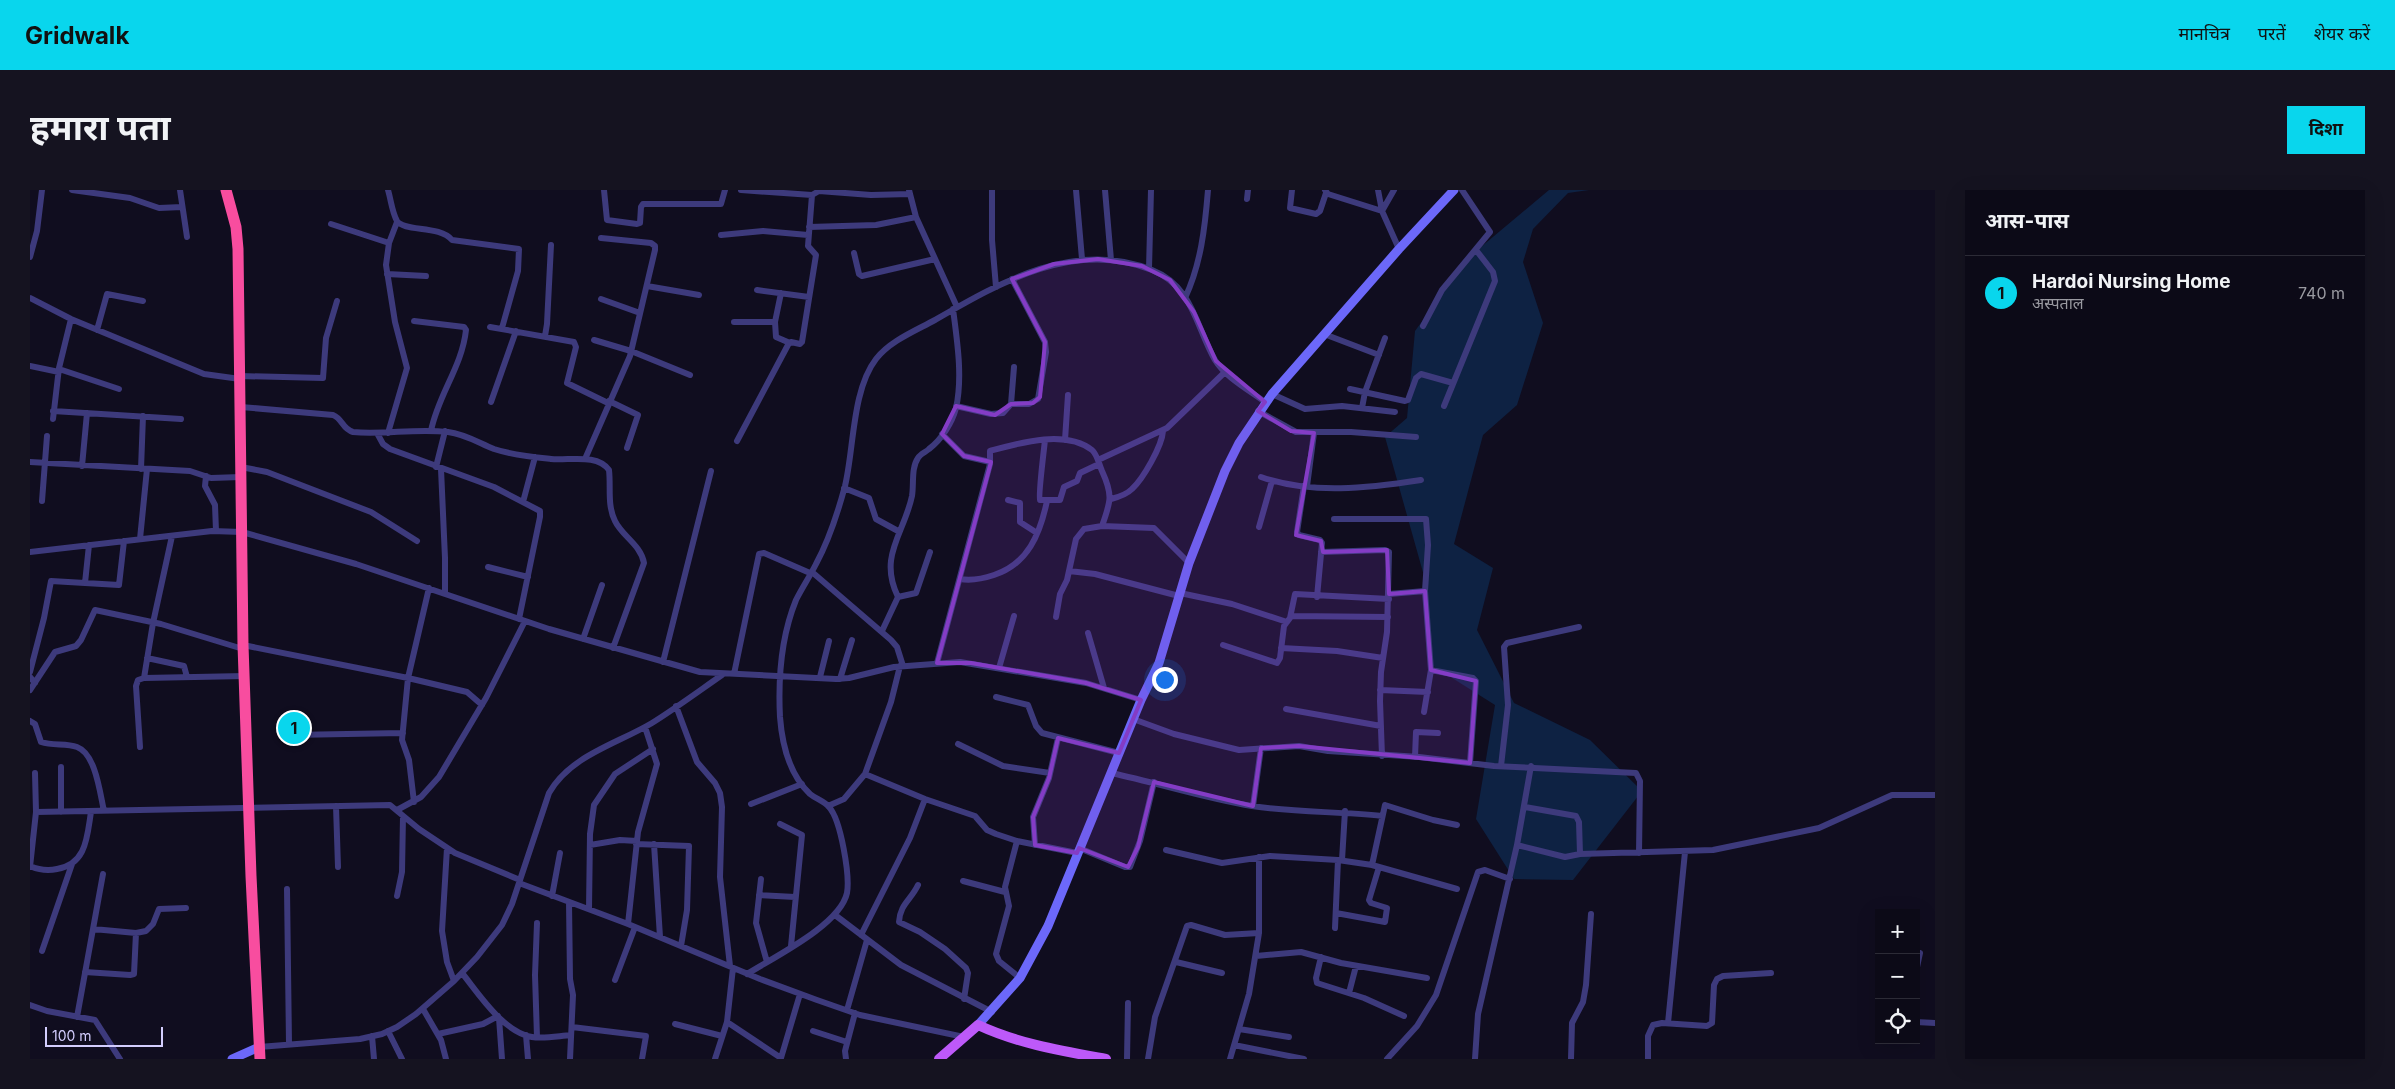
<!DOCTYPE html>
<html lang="hi">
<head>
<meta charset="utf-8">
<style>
	:root { --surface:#0c0a17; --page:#151320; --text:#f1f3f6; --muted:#9a9aa1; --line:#2c2b36; --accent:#09d6ed }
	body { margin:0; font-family:Inter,"Noto Sans Devanagari",sans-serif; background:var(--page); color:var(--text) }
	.controls { position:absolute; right:15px; bottom:15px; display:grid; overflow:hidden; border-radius:0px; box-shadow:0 5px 20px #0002 }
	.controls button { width:45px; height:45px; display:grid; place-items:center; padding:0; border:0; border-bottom:1px solid var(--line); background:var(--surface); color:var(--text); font:25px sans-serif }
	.scale { position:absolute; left:15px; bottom:12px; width:118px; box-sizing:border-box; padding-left:5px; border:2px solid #d3cdfd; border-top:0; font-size:14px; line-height:18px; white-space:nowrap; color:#d3cdfd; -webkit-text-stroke:4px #100d1f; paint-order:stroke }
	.you { position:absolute; left:1134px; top:489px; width:18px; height:18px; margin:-12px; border:4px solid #fff; border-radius:50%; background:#1a73e8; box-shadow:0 0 0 8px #1a73e833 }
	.badge { display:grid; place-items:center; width:32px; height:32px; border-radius:50%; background:var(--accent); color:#111; font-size:16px; font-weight:700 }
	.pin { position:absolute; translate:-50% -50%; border:2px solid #fff; box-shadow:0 1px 5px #0006 }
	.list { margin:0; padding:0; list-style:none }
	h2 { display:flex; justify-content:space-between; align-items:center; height:65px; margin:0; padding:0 20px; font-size:21px }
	h2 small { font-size:16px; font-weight:400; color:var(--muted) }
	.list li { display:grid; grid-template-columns:32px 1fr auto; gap:15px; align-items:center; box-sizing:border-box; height:75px; padding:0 20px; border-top:1px solid var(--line) }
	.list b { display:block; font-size:19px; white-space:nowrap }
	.list p { margin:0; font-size:16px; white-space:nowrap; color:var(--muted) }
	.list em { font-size:16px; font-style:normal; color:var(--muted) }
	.icon { flex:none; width:28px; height:28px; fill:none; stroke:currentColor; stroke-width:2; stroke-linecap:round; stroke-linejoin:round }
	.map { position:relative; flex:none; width:1905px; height:869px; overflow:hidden; border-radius:0px }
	header { display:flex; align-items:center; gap:30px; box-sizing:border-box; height:70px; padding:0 25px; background:var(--accent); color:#111 }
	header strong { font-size:24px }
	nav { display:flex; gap:28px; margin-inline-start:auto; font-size:18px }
	.intro { display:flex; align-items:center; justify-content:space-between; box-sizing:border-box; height:120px; padding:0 30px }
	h1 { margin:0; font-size:35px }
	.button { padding:12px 22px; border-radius:0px; background:var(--accent); color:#111; font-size:18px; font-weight:700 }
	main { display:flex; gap:30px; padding:0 30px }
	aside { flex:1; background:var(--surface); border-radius:0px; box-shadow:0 5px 20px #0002 }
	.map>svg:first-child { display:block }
	.water { fill:#0e2243 }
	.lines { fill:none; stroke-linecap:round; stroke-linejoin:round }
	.street { stroke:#3d3a7c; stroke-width:6 }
	.secondary { stroke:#6c68f9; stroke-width:9 }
	.primary { stroke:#bd59f9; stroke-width:10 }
	.highway { stroke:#f84d9f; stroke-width:11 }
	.marked { fill:#843cc5; fill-opacity:0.2; stroke:#843cc5; stroke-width:4; stroke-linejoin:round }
</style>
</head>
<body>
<header>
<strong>Gridwalk</strong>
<nav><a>मानचित्र</a><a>परतें</a><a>शेयर करें</a></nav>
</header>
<div class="intro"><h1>हमारा पता</h1><a class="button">दिशा</a></div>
<main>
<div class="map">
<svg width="1905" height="869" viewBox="0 0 1905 869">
	<rect width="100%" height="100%" fill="#100d1f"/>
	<path class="water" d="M1519 0H1559L1538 3 1503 39 1493 72 1513 133 1487 215 1453 245 1424 354 1463 378 1447 440 1484 513 1560 550 1612 601 1543 690 1484 689 1446 629 1465 515 1400 474 1396 393 1355 247 1377 228 1385 141 1439 67Z"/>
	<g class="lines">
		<path class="street" d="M42 0 100 8 129 18 152 17
			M150 0 157 47
			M358 0C361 10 362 22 367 31 374 42 410 35 422 50L489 59 488 81 472 138
			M574 0 577 30 607 34 610 33 611 17 613 14H691L695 0
			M711 0 782 5
			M879 0 886 27 927 117
			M962 0V50L966 97
			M1046 0 1052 69
			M1075 0 1081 70
			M1262 0 1260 18 1286 24 1290 21 1296 3
			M1295 0 1298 4 1352 21 1364 0
			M1348 0 1352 21 1369 59
			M1217 9 1218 0
			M301 34 359 53
			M779 37 846 35 886 27
			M691 45 733 41 778 45
			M824 63 829 84 832 86 905 69
			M0 67 7 41 12 0
			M1119 79 1121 0
			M357 84 396 86
			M617 96 669 105
			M727 100 779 107
			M0 108 41 129 174 184 210 189
			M1155 108C1171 74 1175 37 1178 0
			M571 109 610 123
			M384 131 434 137 436 140C432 177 408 205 401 241
			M704 132H745L751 103
			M745 132 746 147 760 153
			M1393 136 1412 100 1460 42 1432 0
			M460 137 544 152 546 157 537 193 578 213
			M67 140 77 104 113 111
			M1294 144 1349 165
			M515 146 517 134 521 55
			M564 150 601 161 660 185
			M0 176 29 182
			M29 179 89 199
			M210 186 293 188 296 148 307 111
			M1320 199 1375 211 1378 210 1386 188 1391 184 1423 193
			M1242 204 1275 219 1312 216 1365 222
			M579 211 608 225 597 258
			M461 212 486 141
			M981 214H999L1008 209 1016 162 1015 152 982 89
			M926 216 961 224 973 223 981 214 984 177
			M1414 216 1465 91 1463 82 1446 60
			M211 217 303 225C313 229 312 239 323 242 354 245 386 238 418 242 435 244 449 253 464 259 482 265 502 267 521 269 538 271 567 263 579 280 581 297 577 315 585 331 592 346 611 355 614 373L583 458
			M1332 218 1335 202 1355 148
			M23 221 151 229
			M1228 221 1266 242H1321L1386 247
			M23 229 29 178 41 129
			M347 243 353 254 360 259 464 297 510 321V327L489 429
			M358 243 377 178 365 132 356 75 359 53 367 32
			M912 244 934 266 960 272
			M1015 250C1014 259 1008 307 1010 310H1030L1034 297 1047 291 1050 283 1069 274
			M1035 250 1038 205
			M707 251 759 153 761 152 770 154 772 152 786 65 778 56 782 5 789 1 841 5 880 4
			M555 269 600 166 625 60V56L621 53 571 48
			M1068 270 1137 238 1195 182
			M0 272 160 281 181 288 211 287
			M52 276 57 223
			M211 277 237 282 341 322 387 351
			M406 277 415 241
			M111 279 113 226
			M411 279 415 368V404
			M176 286 175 296 185 315 186 341
			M1231 287C1282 305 1339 298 1391 290
			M1274 296 1267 342 1269 345 1290 350 1292 353 1287 407
			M1277 296 1284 243
			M814 298 839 308 846 329 868 341
			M1081 309C1089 307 1096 305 1102 299 1113 289 1132 256 1133 241
			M978 310 990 313V332L1007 343
			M12 311 17 246
			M493 312 505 267
			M1304 329H1396L1398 355 1395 401 1401 480 1394 522
			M1229 337 1242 291
			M110 349 117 279
			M0 362 182 341 212 342 326 374 519 439 670 482 806 489 819 488 864 477 930 472 1056 493 1111 510
			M1291 362 1355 360 1359 362 1357 442 1351 482 1350 511 1352 566
			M458 377 498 387
			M1039 381 1065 384 1149 406
			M782 382 861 450 867 457 873 476
			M930 389C942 391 952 389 964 385 998 374 1010 344 1017 311
			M55 393 59 355
			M1150 403 1202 414 1257 432
			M1359 404 1395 401
			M868 407C848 366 874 344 882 306 884 294 881 278 888 268 890 264 896 262 899 259 912 249 922 233 926 218 933 187 927 150 923 119
			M1261 426 1358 427
			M1026 427 1030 404 1037 390 1046 349 1054 339 1072 336 1124 338 1159 373
			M852 441 868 407 886 403 900 362
			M1058 443 1074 498
			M553 449 572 395
			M213 455 378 488 437 502 452 515
			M1193 455 1247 473 1250 468 1254 436 1260 428 1265 404 1359 409
			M1251 458 1307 461 1353 468
			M117 468 154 476 157 487
			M633 472 681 281
			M907 473 960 274V261C989 253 1035 239 1062 260 1067 264 1069 274 1072 281 1083 305 1081 311 1072 336
			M969 478 984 426
			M1401 480 1443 488 1446 491 1440 573
			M0 482 14 428 21 391 89 395 94 351
			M704 484 729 364 734 363 780 383
			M0 487 5 493
			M790 487 799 451
			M114 488 123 433 142 346
			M810 489 822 450
			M0 500 25 462 46 456 51 450 65 420 131 434 213 459
			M1350 500 1398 502
			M966 507 998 515 1006 536 1012 543 1089 563
			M646 516 667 572 685 593 690 603 692 617 690 687 700 776
			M1256 519 1351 536
			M1103 529 1144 544 1209 560 1269 556 1298 561 1389 567 1464 576 1606 583 1610 591 1609 663
			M0 531 5 534 11 552C23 556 36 553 47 557 66 564 70 604 74 621
			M261 545 373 543
			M928 554 973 576 1020 583
			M110 557 106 496 108 490 114 488 215 486
			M1385 567 1386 542 1408 543
			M1471 576 1478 515 1474 457 1477 453 1549 437
			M1081 583C1128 593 1174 608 1222 616 1265 623 1308 621 1352 626
			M835 584 895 609 945 626 957 640 966 644 987 651 1047 663
			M384 612 379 570 372 550 378 488 399 398
			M721 614 772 594
			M306 616 308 677
			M798 616 814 609 835 584 861 512 870 476
			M1223 616 1231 558
			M1495 617 1546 626 1549 632 1550 664
			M367 620 391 607 409 587 456 508 495 431
			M6 622 360 615 389 639 425 663 490 690
			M31 622V577
			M750 634 772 645 761 756
			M987 651 975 697 979 716 966 764 969 771 990 788
			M606 654 659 656 657 720 651 756
			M624 654 630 747
			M560 655 590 650 607 651
			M1005 655 1003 627 1019 588 1028 548
			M1487 655 1535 667 1550 664 1683 660 1789 638 1862 605H1905
			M417 658 412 741 417 772 424 791
			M1049 658 1095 677H1100L1110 651 1124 592
			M1136 660 1192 673 1240 666 1308 670 1342 675 1427 699
			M1312 670 1315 621
			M1342 675 1355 615 1403 630 1427 635
			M0 676C9 680 18 681 27 679 57 674 57 646 61 622
			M0 677 6 622 5 583
			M731 689 726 733 737 772
			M933 691 975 702
			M489 693 598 734 730 789 787 810 830 825 934 847
			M888 695C881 710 870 714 869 732L890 742 915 759 936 778 938 783 934 809
			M257 699 259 854
			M729 705 765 707
			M367 706 372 682 373 626
			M522 706 530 663
			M539 712 540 789 543 805 540 869
			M559 719 560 644 564 615 585 584 623 559
			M1306 723 1355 732 1357 718 1341 713 1339 710 1349 677
			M805 725 871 775 962 822
			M598 734 608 642 627 574 615 537
			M1305 738 1308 670
			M63 739 106 743 116 741 123 734 129 719 156 718
			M831 745 880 648 895 609
			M12 761 42 674
			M1226 766 1271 762 1311 773 1397 788
			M1291 767 1286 788 1287 793 1334 808 1374 826
			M1146 772 1192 783
			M55 782 100 785 104 784 106 743
			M1886 782 1890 763
			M432 783C449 804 473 842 502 847 514 849 528 846 541 845
			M717 784C744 767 810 735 817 703 820 686 811 630 799 617 794 611 786 609 780 604 760 585 752 554 750 527 748 488 751 447 766 410 772 398 780 386 786 374 799 350 808 322 815 296 824 259 822 200 846 169 860 151 885 141 905 130 971 92 1045 49 1122 80 1163 96 1166 137 1185 170 1196 188 1219 200 1235 212
			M585 790 605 737
			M1319 803 1326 776
			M0 815 17 821 65 830 90 869
			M393 819 411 850 416 869
			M817 820 837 750
			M47 827 73 684
			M469 828 472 869
			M697 832 751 868 770 804
			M1886 832 1905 833
			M1638 833 1655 662
			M645 834 692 846
			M542 837 616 846 612 869
			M1209 839 1259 847
			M358 841 372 869
			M783 841 817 852
			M408 844 453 834 468 826
			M496 845 498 869
			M342 846 344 869
			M507 847 505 785 507 733
			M1204 855 1274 869
			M229 857 330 849 352 844 367 837 386 824 424 791 447 767 472 735 482 714 519 603C541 565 587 554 622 533 646 518 669 501 692 485
			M685 869 697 832 703 778
			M816 869 815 861 825 823
			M1097 869 1098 813
			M1118 869 1125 827 1157 736 1161 735 1195 745 1229 743
			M1200 869 1219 804 1229 743V667
			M1357 869 1387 836 1406 805 1448 682 1455 680 1480 689
			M1445 869 1448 824 1487 655 1501 576
			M1541 869 1542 833 1553 812 1556 795 1561 724
			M1618 869V846L1623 835 1632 833 1677 836 1682 833 1684 795 1687 789 1693 786 1741 783"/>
		<path class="secondary" d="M948 835 990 788 1018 736 1111 510 1129 473 1159 373 1195 281 1209 253 1242 204 1369 59 1424 0
			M202 869 229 857"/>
		<path class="primary" d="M909 869 948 835C989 854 1032 861 1076 869"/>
		<path class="highway" d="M196 0 206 37 208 59 213 455 221 686 230 869"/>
	</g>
	<path class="marked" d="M1068 69 1112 76 1140 90 1164 122 1186 171 1235 212 1228 221 1261 241 1284 243 1266 345 1291 351 1293 362 1357 360 1359 404 1395 401 1401 480 1446 491 1440 573 1269 556 1231 558 1223 616 1124 592 1108 657 1098 677 1049 658 1047 663 1005 655 1003 627 1019 588 1028 548 1089 563 1111 510 1056 493 941 473H907L961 272 934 266 912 244 926 216 965 225 981 214 1003 213 1010 207 1015 152 982 89 1024 74Z"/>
</svg>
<div class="controls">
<button>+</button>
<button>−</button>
<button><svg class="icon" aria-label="locate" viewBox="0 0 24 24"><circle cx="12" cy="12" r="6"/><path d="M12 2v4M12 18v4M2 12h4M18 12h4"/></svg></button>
</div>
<div class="scale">100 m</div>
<div class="you"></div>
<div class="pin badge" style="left:264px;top:538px">1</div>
</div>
<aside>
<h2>आस-पास<small></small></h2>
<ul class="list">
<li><span class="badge">1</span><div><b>Hardoi Nursing Home</b><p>अस्पताल</p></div><em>740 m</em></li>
</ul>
</aside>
</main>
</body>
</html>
